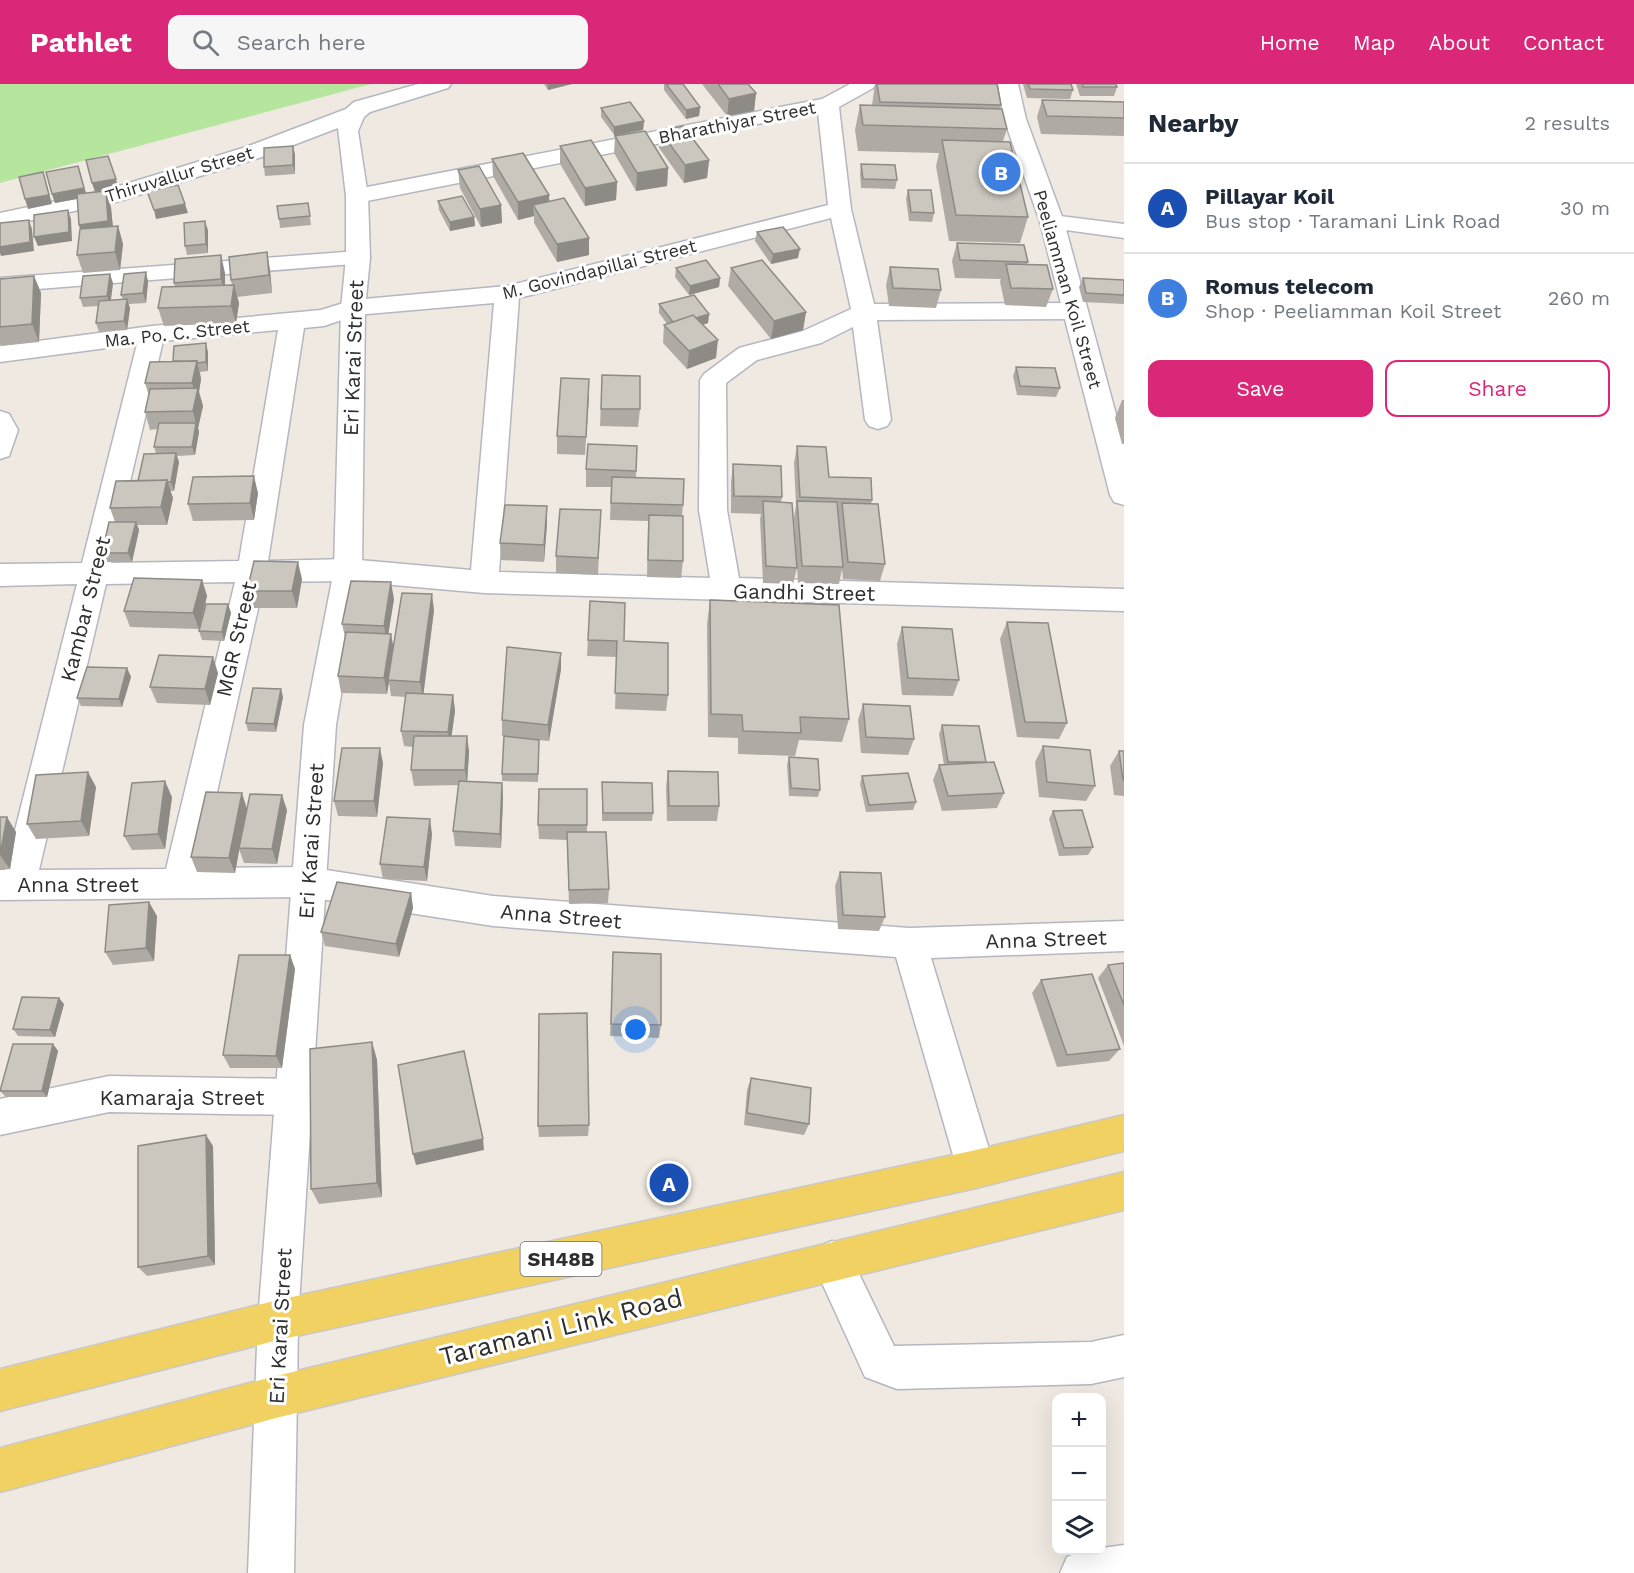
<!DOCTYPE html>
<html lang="en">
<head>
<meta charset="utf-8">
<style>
	:root { --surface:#fff; --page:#f6f6f7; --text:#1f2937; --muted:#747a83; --line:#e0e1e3; --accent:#db2777 }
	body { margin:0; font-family:"Work Sans",sans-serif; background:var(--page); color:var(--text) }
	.controls { position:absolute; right:18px; bottom:18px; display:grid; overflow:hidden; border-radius:12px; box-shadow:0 6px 24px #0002 }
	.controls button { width:54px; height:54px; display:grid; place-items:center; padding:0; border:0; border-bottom:2px solid var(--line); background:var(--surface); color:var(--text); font:30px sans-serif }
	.you { position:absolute; left:636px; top:946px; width:21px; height:21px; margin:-15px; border:4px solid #fff; border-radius:50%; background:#1a73e8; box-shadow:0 0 0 9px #1a73e833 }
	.badge { display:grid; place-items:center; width:39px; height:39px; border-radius:50%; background:var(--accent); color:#fff; font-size:20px; font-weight:700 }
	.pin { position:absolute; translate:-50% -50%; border:3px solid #fff; box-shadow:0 2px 6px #0006 }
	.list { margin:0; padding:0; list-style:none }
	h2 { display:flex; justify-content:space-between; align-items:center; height:78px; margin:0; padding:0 24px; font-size:26px }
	h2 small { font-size:20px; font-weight:400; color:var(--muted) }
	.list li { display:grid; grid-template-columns:39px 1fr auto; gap:18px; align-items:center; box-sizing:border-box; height:90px; padding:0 24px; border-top:2px solid var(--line) }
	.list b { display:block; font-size:22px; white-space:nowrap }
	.list p { margin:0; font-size:20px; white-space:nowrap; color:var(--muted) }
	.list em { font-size:20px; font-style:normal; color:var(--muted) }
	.actions { display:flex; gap:12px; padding:18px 24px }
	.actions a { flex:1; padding:14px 0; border:2px solid var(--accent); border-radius:12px; text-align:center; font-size:21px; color:var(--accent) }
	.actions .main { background:var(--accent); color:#fff }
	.icon { flex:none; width:33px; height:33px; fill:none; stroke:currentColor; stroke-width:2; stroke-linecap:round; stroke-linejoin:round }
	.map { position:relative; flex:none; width:1124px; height:1489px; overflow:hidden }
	header { display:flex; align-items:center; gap:36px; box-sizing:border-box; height:84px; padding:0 30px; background:var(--accent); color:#fff }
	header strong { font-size:28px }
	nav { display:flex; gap:33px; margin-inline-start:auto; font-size:21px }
	.search { width:420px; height:54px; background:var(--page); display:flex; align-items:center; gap:15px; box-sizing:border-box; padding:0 21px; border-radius:12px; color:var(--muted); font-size:22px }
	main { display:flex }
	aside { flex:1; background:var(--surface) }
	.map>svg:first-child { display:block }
	.green { fill:#b6e59e }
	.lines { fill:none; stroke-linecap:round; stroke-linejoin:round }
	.street-casing { stroke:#b4b7c1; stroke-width:3 }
	.secondary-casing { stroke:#b4b7c1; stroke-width:3 }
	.primary-casing { stroke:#c9c9c9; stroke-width:3 }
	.street { fill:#fff; fill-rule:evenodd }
	.secondary { fill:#fff; fill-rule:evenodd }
	.primary { fill:#f2d163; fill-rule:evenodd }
	.wall { fill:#afaba4 }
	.shaded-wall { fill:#8e8b86 }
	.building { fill:#cbc7bf; stroke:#8e8b86; stroke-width:1.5 }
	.labels { text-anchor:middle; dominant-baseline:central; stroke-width:6; stroke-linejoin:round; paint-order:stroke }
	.far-street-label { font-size:18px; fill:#2e2e2e; stroke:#fff }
	.shield { fill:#fff; stroke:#6d6d6d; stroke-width:1.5 }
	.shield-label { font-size:20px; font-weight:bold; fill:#2e2e2e }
	.street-label { font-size:21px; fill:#2e2e2e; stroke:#fff }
	.near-street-label { font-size:26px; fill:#2e2e2e; stroke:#fff }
</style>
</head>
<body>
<header>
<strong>Pathlet</strong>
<div class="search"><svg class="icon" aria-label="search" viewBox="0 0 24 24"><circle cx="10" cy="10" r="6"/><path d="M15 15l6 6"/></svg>Search here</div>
<nav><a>Home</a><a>Map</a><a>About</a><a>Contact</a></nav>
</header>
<main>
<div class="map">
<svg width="1124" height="1489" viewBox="0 0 1124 1489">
	<rect width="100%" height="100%" fill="#efe9e1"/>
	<path class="green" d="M0 0H371L0 99Z"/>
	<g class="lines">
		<g class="street-casing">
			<path id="street" d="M850 0H876L873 4 839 23 851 125 874 220 1076 219 1085 222 1088 227 1085 232 1076 235 877 236 891 336 887 342 878 345 869 342 865 336 853 243 821 259 757 276 726 299 727 426 739 494 1124 505V527L484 509 348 497 264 498 200 784 307 783 493 812 909 844 1124 837V867L931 874 995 1085 990 1098 976 1104 962 1098 957 1085 896 873 493 842 307 813 0 816V786H5L77 500 0 502V480L82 479 137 260 0 278V262L152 242 321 226 353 216 507 202 828 121 818 28 357 119 349 117 346 112 349 107 357 105 822 15ZM831 134 851 225 803 247 739 264 704 290 700 296 699 426 710 494 499 488 519 214ZM494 219 471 486 348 475 268 477 304 244 324 242 356 231ZM278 246 239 477 111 479 163 257ZM235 498 166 785 39 786 106 500Z
				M1052 131 1124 140V154L1044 143 1040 138 1044 133Z
				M358 167 366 169 370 174 366 179 0 208V194Z
				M0 327 9 330 18 346 9 372 0 375Z
				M109 992 293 995 306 1000 312 1013 306 1026 293 1031 109 1028 0 1051V1015Z
				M832 1157 846 1163 894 1262 1091 1258 1124 1251V1293L1091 1300 897 1305 865 1293 812 1177 818 1163Z
				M276 1292 291 1298 297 1313 294 1489H248L255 1313 261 1298Z
				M1124 1461V1489H1060L1067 1473 1083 1466H1102V1464Z"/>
		</g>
		<g class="secondary-casing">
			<path id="secondary" d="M418 0H451L448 4 370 28 364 33 358 47 368 112 370 174 365 224 362 486 336 641 298 1236 297 1313 291 1328 276 1334 261 1328 255 1313 258 1236 304 641 334 486 341 224 346 174V112L338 44 262 73 116 118 0 143V129L103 107 246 63 346 25 354 18Z
				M998 0H1018L1026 35 1064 138 1124 360V421L1114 418 1110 411 1040 138 1004 35Z"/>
		</g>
		<g class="primary-casing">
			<path id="primary" d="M1124 1031V1067L976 1104 278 1256 0 1327V1285L278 1216 976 1066Z
				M1124 1088V1126L276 1334 0 1408V1364L276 1292Z"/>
		</g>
		<use href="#street" class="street"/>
		<use href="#secondary" class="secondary"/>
		<use href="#primary" class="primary"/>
	</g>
	<path class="wall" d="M544 0H572L548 6Z
		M664 0H683L700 23 699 32 686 35 664 6Z
		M702 0H748L756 9 754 27 727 32Z
		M875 0H997L1001 21 1000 25 1007 45 1003 57 1028 133 1020 159 949 157 936 82 939 69 858 67 855 46 860 21H872Z
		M1023 0H1071L1073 6 1070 15 1027 14Z
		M1076 0H1116L1117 3 1114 12H1080Z
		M1042 16 1124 18V52L1041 50 1037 33Z
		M601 24 644 37 643 46 616 51 668 84 667 102 636 107 614 69 615 52 601 33Z
		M660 47 709 76 707 94 684 99 659 64Z
		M293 62 295 71V90L265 92 264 83Z
		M560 62 617 98 616 116 585 122 560 80Z
		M492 75 549 111V117L589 154V171L557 178 534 139V132L518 136 493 92Z
		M861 80 897 96 895 105 861 104 860 89Z
		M78 82 86 109 118 104 101 107H106L111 124 113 143 118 142 123 160 120 186 83 189 77 171 80 145 79 141 77 115 55 119 52 110Z
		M458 86 501 121 502 139 481 143 460 104Z
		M908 106 934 129 932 138 909 137 906 115Z
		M438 117 474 133 475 142 450 147 439 126Z
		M308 119 311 141 280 144 279 135Z
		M208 146V169L187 171 185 162Z
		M757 148 798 174 771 180 755 157Z
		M957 159 1028 178 1027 180 1053 205 1046 223 1005 221 1000 198 1001 195 955 194 952 177Z
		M267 168 270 186 272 209 237 213 239 219 236 239 164 242 158 224 175 203 174 199 225 189V202H232L231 196Z
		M890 183 941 206 936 224 889 222 886 201Z
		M676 184 720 194 719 203 689 211 675 193Z
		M731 184 806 228 803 246 771 255 728 202Z
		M146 188 148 198 146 219 128 220 130 224 127 246 99 248 96 239 98 222 83 223 80 214 113 199 111 216H123L121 211Z
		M34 192 41 209 39 258 1 262 0 259V195Z
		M1083 194 1124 196V220L1083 218 1079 203Z
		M659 220 709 230 708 239 703 241 716 274 687 285 663 259 664 241 667 240 659 229Z
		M208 268V287L200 288 201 295 199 308 203 322 198 344 199 348 195 371 177 372 179 378 174 407H170L173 414 167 441H137L139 446 132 478H105L102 469 115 438 110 424 138 397 156 369 154 363 158 345 150 346 145 328 149 312 145 299 173 277Z
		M1016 283 1060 304 1056 313 1017 311 1013 292Z
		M602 291 640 325 638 343 600 342Z
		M589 295 585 371 557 370V352Z
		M1122 316H1124V360H1122L1115 334Z
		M637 362 636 394 683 421 682 432 683 477 681 494 647 493 648 437 610 436 611 403H586V385Z
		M797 362 829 393 872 416 871 420 885 480 880 497 843 495 842 485 839 500 798 499 794 434 796 421 794 379Z
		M733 380 782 413 781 418 797 484 793 500 763 499 760 435 761 430 731 429V398Z
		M258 409 254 436 193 437 188 420Z
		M601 426 598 491 556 489V472Z
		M547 440 544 478 501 476 500 459Z
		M302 495 297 524H252L247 507Z
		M202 496 207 512 199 545 130 543 124 527Z
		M394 515 388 550H391L393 564 434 526 423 610 453 611 455 627 451 652H467L469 668 467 697 502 699 503 714 501 764 455 762 453 747 459 701 414 702 411 686 413 663 404 662 401 647 406 613 391 612 389 598 387 610 341 609 338 592 345 553 342 540Z
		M710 516 849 635 842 658 799 656 795 672 738 670V654L708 653 707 540Z
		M590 517 624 557 668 611 666 627 615 625 617 573 587 572Z
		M228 520 231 529 224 557 202 556 199 547Z
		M1007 538 1067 639 1059 655 1017 653 1000 555Z
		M902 543 959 596 953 612 902 611 897 560Z
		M127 584 131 593 122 623 81 622 77 614Z
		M561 585 549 657 539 656 538 698 502 697V690L504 652H502V636Z
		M218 589 210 621 157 619 150 603Z
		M283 613 276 648 248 647 246 639Z
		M863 620 914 655 908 671 861 669 858 636Z
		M942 641 986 678 1004 709 997 724 942 727 933 696 939 681H944L939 650Z
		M1043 662 1095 702 1086 717 1039 713 1035 678Z
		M1119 667H1124V712L1114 711 1110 682Z
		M789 673 820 706 818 713 789 712 787 681Z
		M383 679 377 733 338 732 334 717Z
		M668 687 719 722 717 737H667L666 703Z
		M862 692 916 718 913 726 866 728 860 700Z
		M96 703 89 752 36 755 27 740Z
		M587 705V748L609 805 608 819 569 820 567 756 539 755 538 741Z
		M602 706 653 729 652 737H602Z
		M172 713 165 765 132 766 124 752Z
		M247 724 287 726 277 780 244 779 239 765 235 789 197 788 191 773Z
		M1053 727 1093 763 1088 771 1059 772 1049 735Z
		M0 733 16 748 10 785 0 786Z
		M432 750 427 797 383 795 380 780Z
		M840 788 885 833 879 847 838 845 835 802Z
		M411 809 413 824 399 873 325 862 321 848Z
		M157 832 154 877 113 881 105 868Z
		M613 868 661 941 659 954 610 952Z
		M290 871 295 885 282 984H230L223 971Z
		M1124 879V962L1098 894 1108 881Z
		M1041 896 1120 965 1109 977 1057 983 1032 909Z
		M64 920 55 953 18 952 13 945Z
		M372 958 377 976 382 1113 319 1120 311 1105Z
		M53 960 58 967 47 1013H6L0 1007Z
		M751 994 809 1040 804 1051 744 1041 747 1006Z
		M589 1041 588 1052 539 1053 538 1042Z
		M213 1062 215 1181 147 1192 138 1183Z"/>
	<path class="shaded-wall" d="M548 0H572L548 6Z
		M756 9 754 27 727 32 729 15Z
		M700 23 699 32 686 35V26Z
		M644 37 643 46 614 52V43Z
		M293 62 295 71V90L293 81Z
		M709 76 707 94 684 99 685 81Z
		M78 82 87 113 55 119 52 110Z
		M668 84 667 102 636 107 637 89Z
		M43 88 52 120 28 125 25 115Z
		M116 95 118 104 95 108 92 99Z
		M617 98 616 116 585 122V104Z
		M106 107 111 124 114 155 85 159 79 141Z
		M549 111 550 129 533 121 534 132 518 136V118Z
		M185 120 188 129 156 135 154 126Z
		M501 121 502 139 481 143 480 125Z
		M68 126 71 135 72 157 38 162 34 153Z
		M474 133 475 142 450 147V138Z
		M29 136 32 145 34 167 1 172 0 169V163Z
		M205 137 208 146V169L206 160Z
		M118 142 123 160 120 186 115 168Z
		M589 154V171L557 178V160Z
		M800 165 798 174 771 180 773 170Z
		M267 168 270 186 272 209 269 191Z
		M221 171 225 189V213L221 195Z
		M146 188 148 198 146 219 143 209Z
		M110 190 113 199 110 221 107 212Z
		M34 192 41 209 39 258 32 240Z
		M720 194 719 203 689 211 690 202Z
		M234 201 239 219 236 239 231 222Z
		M127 215 130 224 127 246 124 237Z
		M806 228 803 246 771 255 774 237Z
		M709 230 708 239 673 249 674 240Z
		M718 256 716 274 687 285 689 267Z
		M206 259 208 268V287L206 278Z
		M197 277 201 295 199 308 203 322 198 344 199 348 195 371 192 363 196 340 193 327 196 312 192 299Z
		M589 295V313L585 371 586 353Z
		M176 369 179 378 174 407 171 398Z
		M254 392 258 409 254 436 250 419Z
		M167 396 173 414 167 441 161 423Z
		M547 422V440L544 478V461Z
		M136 438 139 446 132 478 128 469Z
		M298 478 302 495 297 524 292 507Z
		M202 496 207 512 199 545 193 529Z
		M391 498 394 515 387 558 384 542Z
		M432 510 434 526 423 614 420 598Z
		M228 520 231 529 224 557 222 548Z
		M391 550 394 566 387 610 384 594Z
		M561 569V585L549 657 548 641Z
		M213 573 218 589 210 621 205 605Z
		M127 584 131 593 122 623 119 615Z
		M281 605 283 613 276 648 274 640Z
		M453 611 455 627 450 664 448 648Z
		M467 652 469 668 467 701 465 686Z
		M380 664 383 679 377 733 374 717Z
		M88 688 96 703 89 752 81 737Z
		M165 697 172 713 165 765 158 750Z
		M502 699 503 714 501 764 500 750Z
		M242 709 247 725 235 789 229 774Z
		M282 711 287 726 277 780 272 765Z
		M7 733 16 748 10 785 0 771Z
		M430 735 432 750 427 797 424 783Z
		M411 809 413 824 399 873 396 860Z
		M149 818 157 832 154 877 146 864Z
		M290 871 295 885 282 984 276 972Z
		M59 914 64 920 55 953 50 946Z
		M372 958 377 976 382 1113 377 1099Z
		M53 960 58 967 47 1013 42 1007Z
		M206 1051 213 1062 215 1181 208 1172Z
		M483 1055 484 1066 416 1081 413 1070Z"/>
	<path class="building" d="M666 0H683L700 23 686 26Z
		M718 0H748L756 9 729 15Z
		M877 0H997L1001 21 880 18Z
		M1028 0H1071L1073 6 1030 5Z
		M1082 0H1116L1117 3H1083Z
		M1042 16 1124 18V34L1047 32Z
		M630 18 644 37 614 43 601 24Z
		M860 21 1002 25 1007 45 863 41Z
		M683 42 709 76 685 81 660 47Z
		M645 47 668 84 637 89 615 52Z
		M591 56 617 98 585 104 560 62Z
		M942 56 1010 58 1028 133 956 131Z
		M293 62V81L264 83V64Z
		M523 69 549 111 518 118 492 75Z
		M108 72 116 95 92 99 86 76Z
		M861 80 895 81 897 96 863 95Z
		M78 82 84 104 52 110 46 88Z
		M479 82 501 121 480 125 458 86Z
		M43 88 49 111 25 115 19 93Z
		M178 101 185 120 154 126 147 107Z
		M908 106H931L934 129 911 128Z
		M106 107 108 137 79 141 77 110Z
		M462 112 474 133 450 138 438 117Z
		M564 114 589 154 557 160 533 121Z
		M308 119 310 132 279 135 277 122Z
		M68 126 69 148 34 153V131Z
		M29 136 30 158 0 163V139Z
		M205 137 206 160 185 162 184 139Z
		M118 142 115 168 77 171 80 145Z
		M783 143 800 165 773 170 757 148Z
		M957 159 1024 161 1028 178 960 176Z
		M267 168 269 191 231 196 229 173Z
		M221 171V195L174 199 175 175Z
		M706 176 720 194 690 202 676 184Z
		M762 176 806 228 774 237 731 184Z
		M1006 180 1047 181 1053 205 1011 204Z
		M890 183 938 185 941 206 893 204Z
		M146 188 143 209 121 211 124 190Z
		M110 190 107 212 80 214 83 192Z
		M34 192 32 240 0 243V195Z
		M1083 194 1124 196V211L1086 209Z
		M234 201 231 222 158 224 162 203Z
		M694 211 709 230 696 234 693 231 673 238 659 220Z
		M127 215 124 237 96 239 99 217Z
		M693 231 718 256 689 267 664 241Z
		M206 259V278L197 279V277H173L174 262Z
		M197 277 192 299H145L150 278Z
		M1016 283 1055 284 1060 304 1020 302Z
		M602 291 640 292V325H601Z
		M561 294 589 295 586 353 557 352Z
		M198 304 193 327 145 328 150 305Z
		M159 339H196L192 363H154Z
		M588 360 637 362 636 387 586 385Z
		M797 362 826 363 829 393 871 394 872 416 800 413Z
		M176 369 171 398H167V396L138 397 144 370Z
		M733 380 781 382 782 413 734 412Z
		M254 392 250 419 188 420 193 393Z
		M612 393 684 395 683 421 611 419Z
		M167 396 161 423 110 424 116 397Z
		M763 417 792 419 797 484 766 482Z
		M797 417 837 418 843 483 802 482Z
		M842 419 878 420 885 480 848 478Z
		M505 421 547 422 544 461 500 459Z
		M560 425 601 426 598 474 556 472Z
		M649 431 683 432V477L648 476Z
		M109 438H136L128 469H102Z
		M254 477 298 478 292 507H247Z
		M134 494 202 496 193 529 124 527Z
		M351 497 391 498 384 542 342 540Z
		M402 509 432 510 420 598 388 596Z
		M710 516 839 521 849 635 800 633 801 649 743 647 742 631 711 630Z
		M590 517 625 519 624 557 668 559V611L615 609 617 557 588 556Z
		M206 520H228L222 548 199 547Z
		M1007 538 1048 539 1067 639 1025 638Z
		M902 543 952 545 959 596 908 594Z
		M346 548 391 550 384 594 338 592Z
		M507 563 561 569 548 641 502 636Z
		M159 571 213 573 205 605 150 603Z
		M87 583 127 584 119 615 77 614Z
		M253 604 281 605 274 640 246 639Z
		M406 609 453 611 448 648 401 647Z
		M863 620 910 622 914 655 866 653Z
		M942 641 979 642 986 678H948Z
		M414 652H467L465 686H411Z
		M504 652 539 656 538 690H502Z
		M1043 662 1090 666 1095 702 1047 698Z
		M342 664H380L374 717H334Z
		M1119 667H1124V696H1123Z
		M789 673 818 675 820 706 791 704Z
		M994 678 1004 709 948 712 939 681Z
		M668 687 718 688 719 722H669Z
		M88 688 81 737 27 740 36 691Z
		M908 689 916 718 869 721 862 692Z
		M165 697 158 750 124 752 132 699Z
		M459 697 502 699 500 750 453 747Z
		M602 698 652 699 653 729H603Z
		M539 705H587V741H538Z
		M206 708 242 709 229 774 191 773Z
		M250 710 282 711 272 765 239 764Z
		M1082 726 1093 763 1064 764 1053 727Z
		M0 733H7L0 771Z
		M387 733 430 735 424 783 380 780Z
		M567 748H606L609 805 569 806Z
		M840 788 881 789 885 833 843 831Z
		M337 798 411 809 396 860 321 848Z
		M149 818 146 864 105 868 109 821Z
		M613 868 661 870V941L611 940Z
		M239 871H290L276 972 223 971Z
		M1124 879V921L1108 881Z
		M1092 890 1120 965 1067 971 1041 896Z
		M22 913 59 914 50 946 13 945Z
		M587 929 589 1041 538 1042 539 930Z
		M372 958 377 1099 311 1105 310 965Z
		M13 960H53L42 1007H0Z
		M464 967 483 1055 413 1070 398 981Z
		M751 994 811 1004 809 1040 747 1029Z
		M206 1051 208 1172 138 1183V1062Z"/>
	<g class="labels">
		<g class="far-street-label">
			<text transform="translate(737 38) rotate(-11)">Bharathiyar Street</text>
			<text transform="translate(179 90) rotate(-17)">Thiruvallur Street</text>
			<text transform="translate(599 185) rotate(-14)">M. Govindapillai Street</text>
			<text transform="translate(1068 205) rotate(74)">Peeliamman Koil Street</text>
			<text transform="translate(177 249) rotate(-6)">Ma. Po. C. Street</text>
		</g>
		<rect class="shield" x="520.5" y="1158" width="81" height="34" rx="4.5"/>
		<g class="shield-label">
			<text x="561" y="1175">SH48B</text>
		</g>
		<g class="street-label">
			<text transform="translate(353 274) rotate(-88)">Eri Karai Street</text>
			<text transform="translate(804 508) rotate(1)">Gandhi Street</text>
			<text transform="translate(85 525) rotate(-76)">Kambar Street</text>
			<text transform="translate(236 555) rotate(-77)">MGR Street</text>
			<text transform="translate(311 757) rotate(-86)">Eri Karai Street</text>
			<text x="78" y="800">Anna Street</text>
			<text transform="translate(561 832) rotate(5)">Anna Street</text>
			<text transform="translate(1046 855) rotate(-2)">Anna Street</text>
			<text x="182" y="1013">Kamaraja Street</text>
			<text transform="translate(280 1242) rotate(-87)">Eri Karai Street</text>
		</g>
		<g class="near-street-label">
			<text transform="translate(561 1243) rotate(-14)">Taramani Link Road</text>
		</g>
	</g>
</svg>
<div class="controls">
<button>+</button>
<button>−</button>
<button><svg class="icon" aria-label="layers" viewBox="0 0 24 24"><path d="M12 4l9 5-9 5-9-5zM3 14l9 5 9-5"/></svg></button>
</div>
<div class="you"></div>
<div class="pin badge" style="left:669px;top:1099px;background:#1a4fb4">A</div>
<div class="pin badge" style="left:1001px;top:88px;background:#3f7fe0">B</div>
</div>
<aside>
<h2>Nearby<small>2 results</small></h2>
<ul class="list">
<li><span class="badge" style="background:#1a4fb4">A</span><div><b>Pillayar Koil</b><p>Bus stop · Taramani Link Road</p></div><em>30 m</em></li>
<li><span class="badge" style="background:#3f7fe0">B</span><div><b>Romus telecom</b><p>Shop · Peeliamman Koil Street</p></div><em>260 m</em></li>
</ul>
<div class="actions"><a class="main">Save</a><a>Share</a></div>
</aside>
</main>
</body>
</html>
